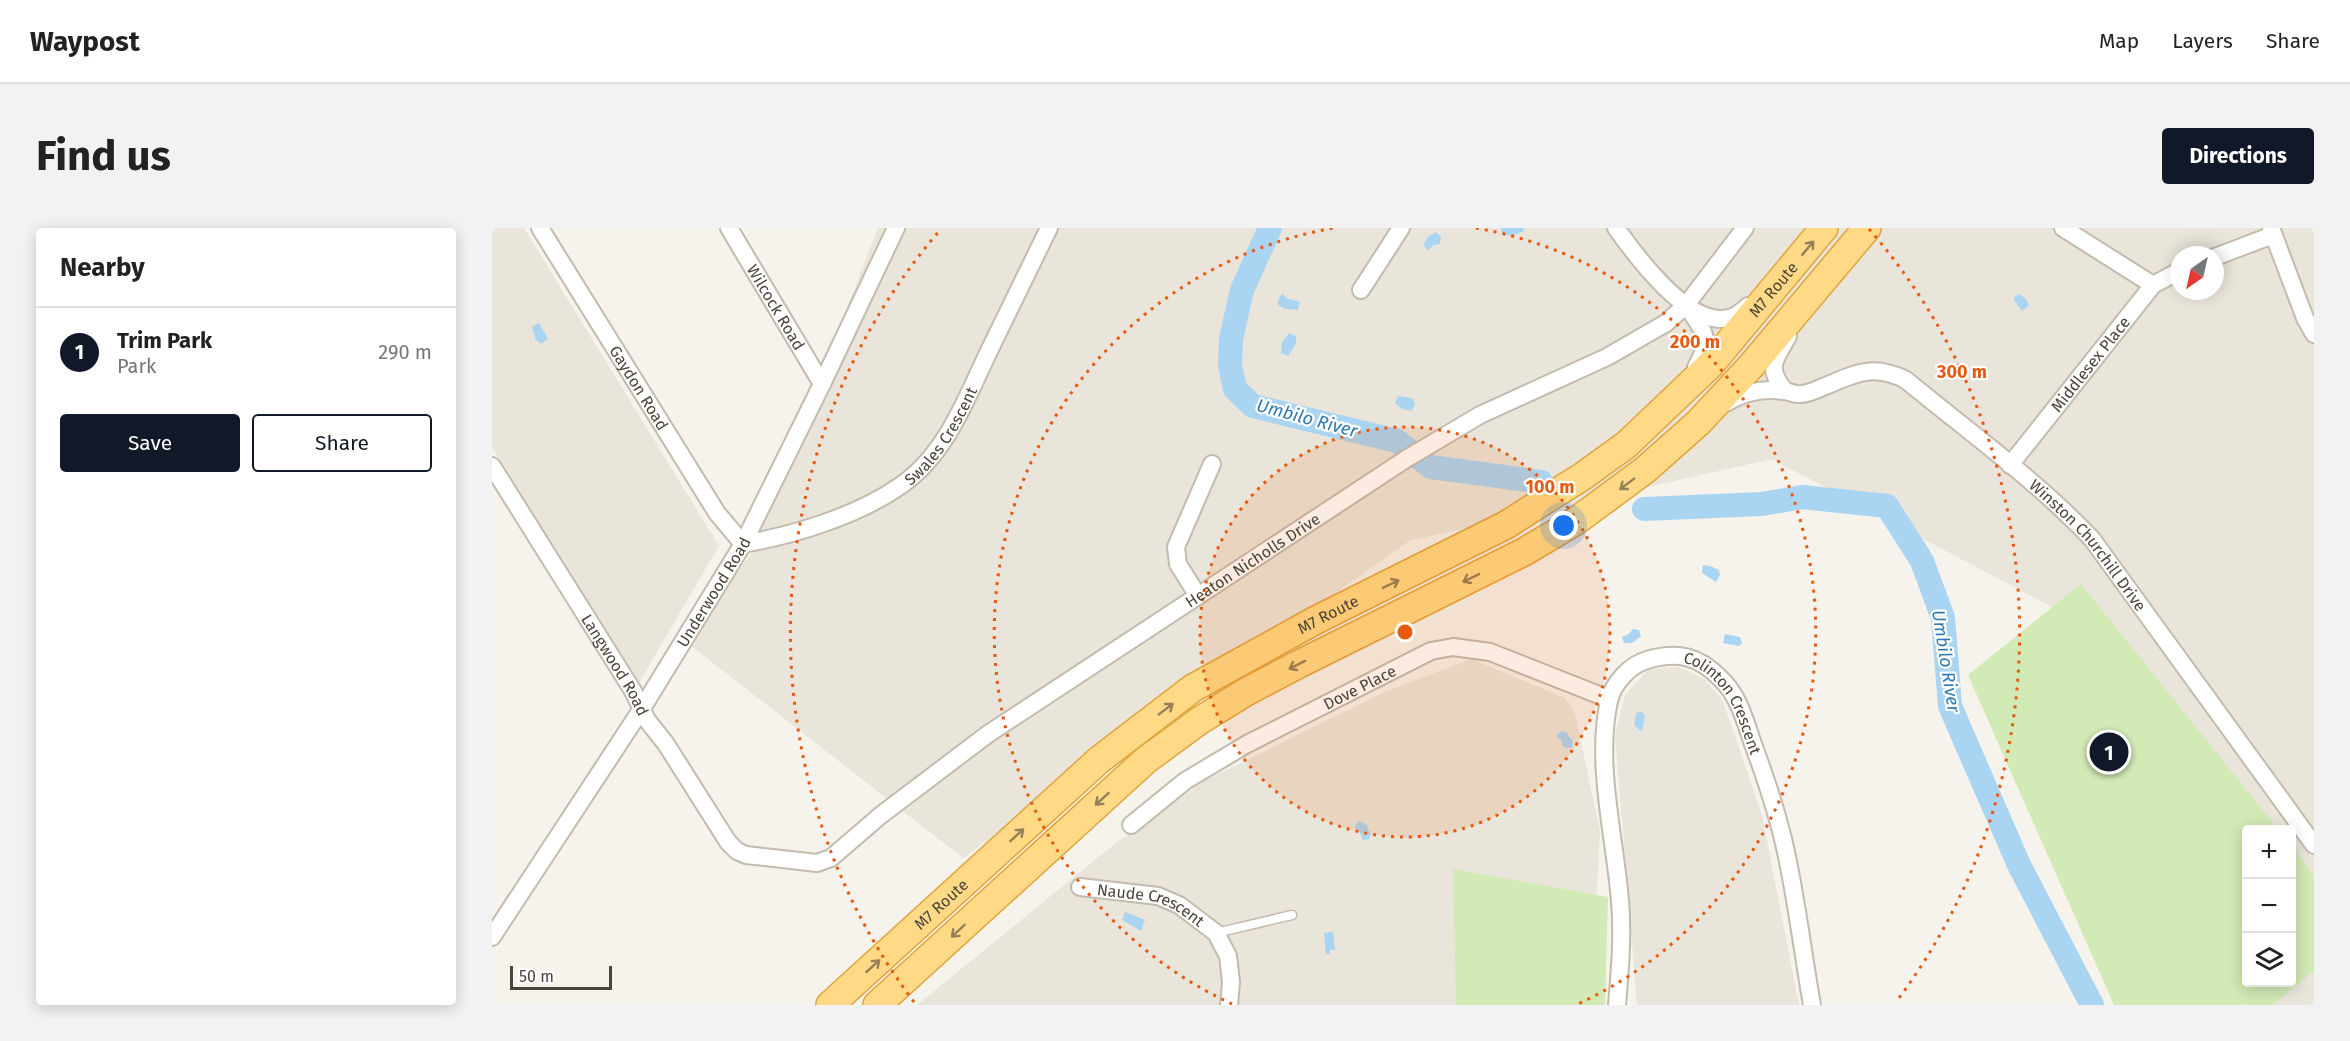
<!DOCTYPE html>
<html lang="en">
<head>
<meta charset="utf-8">
<style>
	:root { --surface:#fff; --page:#f2f2f2; --text:#222; --muted:#767676; --line:#e0e0e0; --accent:#111827 }
	body { margin:0; font-family:"Fira Sans",sans-serif; background:var(--page); color:var(--text) }
	.controls { position:absolute; right:18px; bottom:18px; display:grid; overflow:hidden; border-radius:6px; box-shadow:0 3px 15px #0003 }
	.controls button { width:54px; height:54px; display:grid; place-items:center; padding:0; border:0; border-bottom:2px solid var(--line); background:var(--surface); color:var(--text); font:30px sans-serif }
	.compass { position:absolute; left:1678px; top:18px; width:54px; height:54px; border-radius:50%; background:var(--surface); box-shadow:0 3px 15px #0003; rotate:214deg }
	.scale { position:absolute; left:18px; bottom:15px; width:102px; box-sizing:border-box; padding-left:6px; border:3px solid #4b4439; border-top:0; font-size:16px; line-height:21px; white-space:nowrap; color:#4b4439; -webkit-text-stroke:4px #fff; paint-order:stroke }
	.you { position:absolute; left:1072px; top:298px; width:21px; height:21px; margin:-15px; border:4px solid #fff; border-radius:50%; background:#1a73e8; box-shadow:0 0 0 9px #1a73e833 }
	.badge { display:grid; place-items:center; width:39px; height:39px; border-radius:50%; background:var(--accent); color:#fff; font-size:20px; font-weight:700 }
	.pin { position:absolute; translate:-50% -50%; border:3px solid #fff; box-shadow:0 2px 6px #0006 }
	.list { margin:0; padding:0; list-style:none }
	h2 { display:flex; justify-content:space-between; align-items:center; height:78px; margin:0; padding:0 24px; font-size:26px }
	h2 small { font-size:20px; font-weight:400; color:var(--muted) }
	.list li { display:grid; grid-template-columns:39px 1fr auto; gap:18px; align-items:center; box-sizing:border-box; height:90px; padding:0 24px; border-top:2px solid var(--line) }
	.list b { display:block; font-size:22px; white-space:nowrap }
	.list p { margin:0; font-size:20px; white-space:nowrap; color:var(--muted) }
	.list em { font-size:20px; font-style:normal; color:var(--muted) }
	.actions { display:flex; gap:12px; padding:18px 24px }
	.actions a { flex:1; padding:14px 0; border:2px solid var(--accent); border-radius:6px; text-align:center; font-size:21px; color:var(--accent) }
	.actions .main { background:var(--accent); color:#fff }
	.icon { flex:none; width:33px; height:33px; fill:none; stroke:currentColor; stroke-width:2; stroke-linecap:round; stroke-linejoin:round }
	.map { position:relative; flex:none; width:1822px; height:777px; overflow:hidden; border-radius:6px }
	header { display:flex; align-items:center; gap:36px; box-sizing:border-box; height:84px; padding:0 30px; background:var(--surface); border-bottom:2px solid var(--line) }
	header strong { font-size:28px }
	nav { display:flex; gap:33px; margin-inline-start:auto; font-size:21px }
	.intro { display:flex; align-items:center; justify-content:space-between; box-sizing:border-box; height:144px; padding:0 36px }
	h1 { margin:0; font-size:42px }
	.button { padding:15px 27px; border-radius:6px; background:var(--accent); color:#fff; font-size:21px; font-weight:700 }
	main { display:flex; gap:36px; padding:0 36px }
	aside { flex:1; background:var(--surface); border-radius:6px; box-shadow:0 3px 15px #0003 }
	.map>svg:first-child { display:block }
	.residential { fill:#eae5da; fill-rule:evenodd }
	.green { fill:#d2eab5 }
	.water { fill:#a9d4f2 }
	.lines { fill:none; stroke-linecap:round; stroke-linejoin:round }
	.river { stroke:#a9d4f2; stroke-width:24 }
	.service-casing { stroke:#c2bbae; stroke-width:11 }
	.minor-casing { stroke:#c2bbae; stroke-width:20 }
	.trunk-casing { stroke:#e0a43c; stroke-width:30 }
	.service { stroke:#fff; stroke-width:8 }
	.minor { stroke:#fff; stroke-width:16 }
	.trunk { stroke:#ffd985; stroke-width:27 }
	.oneway { stroke:#938057 }
	.ring { fill:none; stroke:#e8590c; stroke-width:3; stroke-dasharray:3 6 }
	.labels { text-anchor:middle; dominant-baseline:central; stroke-width:4.5; stroke-linejoin:round; paint-order:stroke }
	.street-label { font-size:16px; fill:#4b4439; stroke:#fff }
	.water-label { font-size:18px; font-style:italic; fill:#2e7ab2; stroke:#fff }
	.centre { fill:#e8590c; stroke:#fff; stroke-width:3 }
	.ring-label { font-size:18px; text-anchor:middle; font-weight:bold; fill:#e8590c; stroke:#fff; stroke-width:4.5; stroke-linejoin:round; paint-order:stroke }
</style>
</head>
<body>
<header>
<strong>Waypost</strong>
<nav><a>Map</a><a>Layers</a><a>Share</a></nav>
</header>
<div class="intro"><h1>Find us</h1><a class="button">Directions</a></div>
<main>
<aside>
<h2>Nearby<small></small></h2>
<ul class="list">
<li><span class="badge">1</span><div><b>Trim Park</b><p>Park</p></div><em>290 m</em></li>
</ul>
<div class="actions"><a class="main">Save</a><a>Share</a></div>
</aside>
<div class="map">
<svg width="1822" height="777" viewBox="0 0 1822 777">
	<rect width="100%" height="100%" fill="#f6f3ec"/>
	<path class="residential" d="M0 0H32L227 318 146 456 0 219Z
		M386 0H1822V777H1652L1590 395 1280 231 917 313 471 630 193 413 259 326ZM1687 27H1723V63H1687ZM1754 602H1800V754H1754Z
		M979 431 1073 470 1083 486 1108 603 1099 777H425L625 614 710 554 895 463Z
		M1187 439 1212 451 1230 471 1270 587 1307 777H1145L1123 507 1133 467 1157 441Z"/>
	<path class="green" d="M1589 356 1786 601 1754 602V754H1800V619L1822 647V743L1780 777H1622L1476 447Z
		M961 641 1116 669 1113 777H964Z"/>
	<path class="water" d="M1009 0H1031L1032 3C1024 6 1018 9 1010 6Z
		M944 4 949 9 948 16 942 17 936 22 931 17 936 9Z
		M791 66 794 70 808 74 806 82 793 81 785 76 788 68Z
		M1527 66 1534 71 1537 77 1530 83 1522 72 1523 68Z
		M47 95 56 111 49 116 44 112 40 99Z
		M797 105 804 108V115L796 128 789 125 790 114Z
		M906 168 919 170 923 175 920 183 910 181 903 175Z
		M1211 337 1218 338 1227 342 1228 347 1224 354 1210 345Z
		M1141 401 1147 402 1149 408 1140 415H1132L1130 409 1137 406Z
		M1233 406 1248 409 1250 415 1247 418 1231 415Z
		M1148 483 1153 487 1150 504 1142 497 1144 486Z
		M1069 503 1074 504 1081 514 1080 519 1074 520 1070 517V513L1064 508Z
		M867 593 875 597 876 602 879 605 877 611 871 612 867 603 863 600V597Z
		M633 684 653 692 649 703 630 692Z
		M841 704 843 722H838V726H834L832 705Z"/>
	<g class="lines">
		<path class="river" d="M778 0 750 62 739 111 738 137 743 161 761 178 905 213 939 239 1049 254
			M1152 281 1270 276 1310 269 1395 278 1430 333 1451 390 1458 478 1527 637 1600 777"/>
		<g class="service-casing">
			<path id="service" d="M724 705 800 687"/>
		</g>
		<g class="minor-casing">
			<g id="minor">
				<path id="s1" d="M48 0 225 285 251 316C302 307 365 288 408 258 454 227 474 171 497 123 517 82 537 41 557 0"/>
				<path id="s2" d="M237 0 330 156"/>
				<path d="M1124 0C1144 28 1197 100 1237 90 1245 88 1250 83 1256 78"/>
				<path d="M1571 0 1661 57"/>
				<path d="M1779 0 1813 90 1822 106"/>
				<path d="M1723 29 1781 7"/>
				<path d="M869 62 909 0"/>
				<path d="M1196 80C1213 104 1220 112 1204 139"/>
				<path d="M1293 163C1273 138 1283 133 1296 108"/>
				<path id="s3" d="M1234 175C1252 164 1270 160 1291 163 1297 163 1303 167 1309 166 1316 166 1324 162 1331 159 1363 146 1380 135 1414 152 1477 204 1544 252 1600 311L1822 617"/>
				<path id="s4" d="M1518 237 1661 57 1687 43"/>
				<path id="s5" d="M0 238 141 463 155 492 174 516 236 614 245 623 254 627 325 635 339 630 389 587 496 506 914 231 988 187 1115 129 1174 95 1194 77 1253 0"/>
				<path d="M706 368 686 336 684 319 720 236"/>
				<path id="s6" d="M639 597 693 553 755 516 939 423 961 419 998 424 1117 471"/>
				<path id="s7" d="M588 659 666 668 687 677 724 705 736 728 739 754 737 777"/>
				<path id="s8" d="M0 709 149 482 251 316 330 156 404 0"/>
				<path id="s9" d="M1125 777C1128 742 1131 707 1128 673 1123 610 1103 535 1117 473 1121 455 1138 437 1155 432 1186 423 1207 428 1229 451 1247 468 1253 493 1261 516 1274 551 1286 587 1294 624 1305 675 1311 726 1320 777"/>
			</g>
		</g>
		<g class="trunk-casing">
			<g id="trunk">
				<path id="s10" d="M338 777 607 532 701 460 824 392 1014 297 1091 248 1134 217 1218 137 1332 0"/>
				<path d="M385 777 654 532 707 493 754 464 807 436 1032 324 1084 293 1153 242 1206 195 1260 137 1375 0"/>
			</g>
		</g>
		<use href="#service" class="service"/>
		<use href="#minor" class="minor"/>
		<use href="#trunk" class="trunk"/>
	</g>
	<defs><path id="oneway-shaft" d="M-6 0H5M1.5-3L5.5 0L1.5 3" fill="none" stroke-width="1.6" stroke-linecap="round" stroke-linejoin="round" transform="scale(1.5)"/></defs>
	<g class="oneway">
		<use href="#oneway-shaft" transform="translate(1316 20) rotate(-50)"/>
		<use href="#oneway-shaft" transform="translate(1135 256) rotate(143)"/>
		<use href="#oneway-shaft" transform="translate(979 350) rotate(154)"/>
		<use href="#oneway-shaft" transform="translate(899 356) rotate(-26)"/>
		<use href="#oneway-shaft" transform="translate(805 437) rotate(153)"/>
		<use href="#oneway-shaft" transform="translate(674 481) rotate(-37)"/>
		<use href="#oneway-shaft" transform="translate(610 571) rotate(138)"/>
		<use href="#oneway-shaft" transform="translate(525 607) rotate(-42)"/>
		<use href="#oneway-shaft" transform="translate(466 703) rotate(137)"/>
		<use href="#oneway-shaft" transform="translate(381 738) rotate(-42)"/>
	</g>
	<circle cx="913" cy="404" r="205" fill="#e8590c" fill-opacity=".12"/>
	<g class="ring">
		<circle cx="913" cy="404" r="205"/>
		<path d="M740 776A410 410 0 0 1 842 0M984 0A410 410 0 0 1 1086 776"/>
		<path d="M422 774A615 615 0 0 1 449 1M1377 1A615 615 0 0 1 1404 774"/>
	</g>
	<g class="labels">
		<g class="street-label">
			<text stroke="none"><textPath href="#s10" startOffset="1194">M7 Route</textPath></text>
			<text stroke="none"><textPath href="#s2" startOffset="92">Wilcock Road</textPath></text>
			<text stroke="none"><textPath href="#s4" startOffset="129">Middlesex Place</textPath></text>
			<text stroke="none"><textPath href="#s1" startOffset="188">Gaydon Road</textPath></text>
			<text stroke="none"><textPath href="#s1" startOffset="610">Swales Crescent</textPath></text>
			<text stroke="none"><textPath href="#s3" startOffset="435">Winston Churchill Drive</textPath></text>
			<text stroke="none"><textPath href="#s5" startOffset="1070">Heaton Nicholls Drive</textPath></text>
			<text stroke="none"><textPath href="#s8" startOffset="410">Underwood Road</textPath></text>
			<text stroke="none"><textPath href="#s10" startOffset="636">M7 Route</textPath></text>
			<text stroke="none"><textPath href="#s5" startOffset="234">Langwood Road</textPath></text>
			<text stroke="none"><textPath href="#s6" startOffset="268">Dove Place</textPath></text>
			<text stroke="none"><textPath href="#s9" startOffset="465">Colinton Crescent</textPath></text>
			<text stroke="none"><textPath href="#s10" startOffset="150">M7 Route</textPath></text>
			<text stroke="none"><textPath href="#s7" startOffset="74">Naude Crescent</textPath></text>
		</g>
		<g class="water-label">
			<text transform="translate(815 190) rotate(15)">Umbilo River</text>
			<text transform="translate(1454 433) rotate(81)">Umbilo River</text>
		</g>
	</g>
	<circle cx="913" cy="404" r="9" class="centre"/>
	<g class="ring-label">
		<text x="1203" y="120">200 m</text>
		<text x="1470" y="150">300 m</text>
		<text x="1058" y="265">100 m</text>
	</g>
</svg>
<div class="controls">
<button>+</button>
<button>−</button>
<button><svg class="icon" aria-label="layers" viewBox="0 0 24 24"><path d="M12 4l9 5-9 5-9-5zM3 14l9 5 9-5"/></svg></button>
</div>
<svg class="compass" viewBox="-18 -18 36 36"><path d="M0-13l5 13h-10z" fill="#e53935"/><path d="M0 13l5-13h-10z" fill="#767676"/></svg>
<div class="scale">50 m</div>
<div class="you"></div>
<div class="pin badge" style="left:1617px;top:524px">1</div>
</div>
</main>
</body>
</html>
